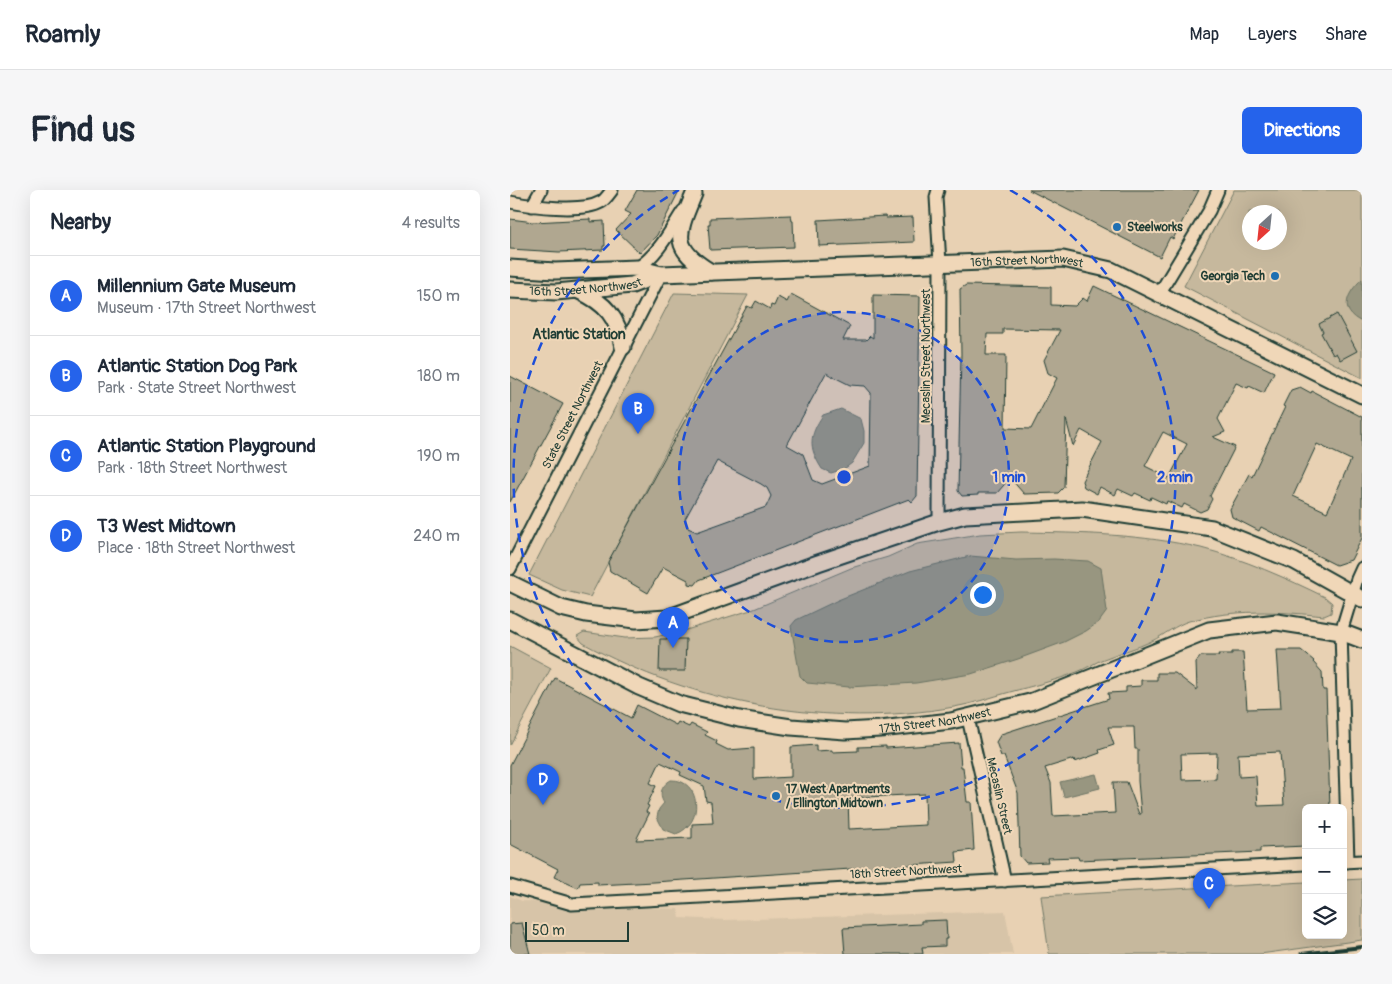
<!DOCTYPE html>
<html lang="en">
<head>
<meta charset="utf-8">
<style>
	:root { --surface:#fff; --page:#f6f6f7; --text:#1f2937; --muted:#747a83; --line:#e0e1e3; --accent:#2563eb }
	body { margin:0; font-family:Pangolin,sans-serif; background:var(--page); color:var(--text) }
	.controls { position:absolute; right:15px; bottom:15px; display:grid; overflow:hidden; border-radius:8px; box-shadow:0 5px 20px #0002 }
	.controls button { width:45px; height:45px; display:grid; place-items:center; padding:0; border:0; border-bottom:1px solid var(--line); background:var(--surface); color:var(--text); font:25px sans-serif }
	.compass { position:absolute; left:732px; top:15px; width:45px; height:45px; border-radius:50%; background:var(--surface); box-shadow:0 5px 20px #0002; rotate:207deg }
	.scale { position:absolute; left:15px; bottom:12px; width:104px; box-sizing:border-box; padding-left:5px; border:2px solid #1f3d34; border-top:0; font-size:14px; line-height:18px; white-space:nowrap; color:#1f3d34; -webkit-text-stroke:4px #f0d7b8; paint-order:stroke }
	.you { position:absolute; left:472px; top:404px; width:18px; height:18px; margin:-12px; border:4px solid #fff; border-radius:50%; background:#1a73e8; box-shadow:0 0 0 8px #1a73e833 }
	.badge { display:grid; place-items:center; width:32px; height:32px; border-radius:50%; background:var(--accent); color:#fff; font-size:16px; font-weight:700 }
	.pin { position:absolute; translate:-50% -41px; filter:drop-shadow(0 1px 2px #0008) }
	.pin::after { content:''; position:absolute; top:26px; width:18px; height:15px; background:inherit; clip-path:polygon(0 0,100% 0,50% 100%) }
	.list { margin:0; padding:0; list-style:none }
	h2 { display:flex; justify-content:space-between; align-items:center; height:65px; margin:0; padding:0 20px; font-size:21px }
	h2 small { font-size:16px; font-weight:400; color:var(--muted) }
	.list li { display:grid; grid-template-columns:32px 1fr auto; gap:15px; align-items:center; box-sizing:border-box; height:80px; padding:0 20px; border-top:1px solid var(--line) }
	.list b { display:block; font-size:19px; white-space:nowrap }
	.list p { margin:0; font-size:16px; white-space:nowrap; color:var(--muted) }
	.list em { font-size:16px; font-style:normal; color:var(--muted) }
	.icon { flex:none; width:28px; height:28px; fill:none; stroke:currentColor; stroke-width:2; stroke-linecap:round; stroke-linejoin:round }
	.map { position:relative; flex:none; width:852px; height:764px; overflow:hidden; border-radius:8px }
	header { display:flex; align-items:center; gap:30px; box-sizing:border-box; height:70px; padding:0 25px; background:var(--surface); border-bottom:1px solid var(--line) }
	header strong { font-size:24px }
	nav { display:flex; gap:28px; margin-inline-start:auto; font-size:18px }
	.intro { display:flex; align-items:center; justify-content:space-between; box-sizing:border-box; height:120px; padding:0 30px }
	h1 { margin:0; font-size:35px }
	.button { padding:12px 22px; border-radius:8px; background:var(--accent); color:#fff; font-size:18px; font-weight:700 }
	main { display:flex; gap:30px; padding:0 30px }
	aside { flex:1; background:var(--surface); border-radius:8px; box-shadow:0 5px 20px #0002 }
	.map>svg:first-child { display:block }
	.built { fill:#d7c4a8 }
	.green { fill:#c6b89d; stroke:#727a68; fill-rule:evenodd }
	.water { fill:#989680; stroke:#687262 }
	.building { fill:#b0a790; stroke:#1f3d34; fill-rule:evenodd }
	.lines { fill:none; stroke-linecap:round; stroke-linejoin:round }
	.street-casing { stroke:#1f3d34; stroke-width:15 }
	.secondary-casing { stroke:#1f3d34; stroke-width:19 }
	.street { stroke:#f0d7b8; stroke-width:11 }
	.secondary { stroke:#f0d7b8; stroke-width:15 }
	.rail { stroke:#1f3d34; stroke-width:4 }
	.ring { fill:none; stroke:#1d4ed8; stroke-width:2.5; stroke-dasharray:9 6 }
	.poi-dot { fill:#1f6fb2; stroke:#f0d7b8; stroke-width:2 }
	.labels { text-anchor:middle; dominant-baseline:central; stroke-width:4; stroke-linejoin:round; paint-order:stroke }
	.poi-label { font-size:12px; font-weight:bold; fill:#1f3d34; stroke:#f0d7b8; text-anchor:start }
	.street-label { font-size:12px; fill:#1f3d34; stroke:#f0d7b8 }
	.neighbourhood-label { font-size:14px; font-weight:bold; fill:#1f3d34; stroke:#f0d7b8 }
	.centre { fill:#1d4ed8; stroke:#f0d7b8; stroke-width:2.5 }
	.ring-label { font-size:15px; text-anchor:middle; font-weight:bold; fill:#1d4ed8; stroke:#f0d7b8; stroke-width:4; stroke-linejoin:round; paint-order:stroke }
</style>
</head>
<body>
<header>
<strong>Roamly</strong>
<nav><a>Map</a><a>Layers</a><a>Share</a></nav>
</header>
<div class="intro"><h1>Find us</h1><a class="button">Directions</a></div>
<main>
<aside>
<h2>Nearby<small>4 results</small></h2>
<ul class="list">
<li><span class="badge">A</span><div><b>Millennium Gate Museum</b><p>Museum · 17th Street Northwest</p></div><em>150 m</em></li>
<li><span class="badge">B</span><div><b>Atlantic Station Dog Park</b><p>Park · State Street Northwest</p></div><em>180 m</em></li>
<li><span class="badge">C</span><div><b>Atlantic Station Playground</b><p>Park · 18th Street Northwest</p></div><em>190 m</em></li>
<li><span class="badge">D</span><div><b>T3 West Midtown</b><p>Place · 18th Street Northwest</p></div><em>240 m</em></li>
</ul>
</aside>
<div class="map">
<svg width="852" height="764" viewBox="0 0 852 764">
	<rect width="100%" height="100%" fill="#e8d1b3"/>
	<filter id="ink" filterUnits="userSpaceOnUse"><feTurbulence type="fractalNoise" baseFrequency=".02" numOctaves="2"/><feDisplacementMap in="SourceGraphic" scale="10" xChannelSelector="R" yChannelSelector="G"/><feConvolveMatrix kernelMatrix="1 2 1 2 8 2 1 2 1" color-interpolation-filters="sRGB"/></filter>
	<g filter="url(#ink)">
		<path class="built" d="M0 706 12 711 168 719 170 728 216 730 495 721 503 764H0Z"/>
		<path class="green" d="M724 0H852V188L674 96ZM739 22H769V52H739Z
			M164 103 238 105 80 407 52 400 19 385Z
			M511 342C571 343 632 344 691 358 734 369 776 388 815 407L822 413 821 423 814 426C767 421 725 419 679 431 666 435 654 445 642 451 625 459 608 463 591 470 583 474 575 479 567 482 545 491 522 496 500 502 481 507 463 514 444 517 318 539 183 514 73 453L67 446 74 442 115 448 145 447 173 441 244 419 341 378 378 367 407 354 470 344Z
			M0 456 41 478 0 555Z
			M852 689V750L750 764H539L531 706 796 692V745H833V690Z"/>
		<path class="water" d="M852 89V132C828 121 837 103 852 89Z
			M331 219 351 229 354 241V253L342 273 334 279 321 283 312 279C298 257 299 246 313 225Z
			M460 366 506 370 544 369 578 371 591 378 597 421 589 432 576 441 554 452 508 469 461 484 406 493 339 497 297 493 290 486 281 436 286 430 328 410 400 381Z
			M586 584 590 598 554 607 550 592Z
			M161 590C191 589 195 634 166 644L153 639 147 627 149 619 154 613C148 604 152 595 161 590Z"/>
		<path class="building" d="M127 0H162L168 3 147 45 130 63 106 40 121 24 115 21Z
			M519 0H689L663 49 660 47 650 67Z
			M281 25 282 31H283L284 57 200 60 198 34H200V28Z
			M375 26 376 28 403 27 404 52 309 56 308 30Z
			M0 29 24 32 80 29V32L94 31 95 56H93V60L49 62 0 59Z
			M456 95 541 97V115L565 116 573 108 577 111 584 96 764 182 754 203 739 196 738 198 726 193 708 229 715 242 703 247 725 257 700 306 702 309 697 319 690 322 674 314 672 318 657 311 656 314 641 307 640 310 625 303 623 306 608 299 605 305 590 297 587 304 574 297 572 291 592 252 571 240 563 256 556 229 554 297 548 303 514 304 500 288 487 303H468V305L452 306 448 301 451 164 450 99ZM493 139 550 140 534 170 538 183 547 188 521 239 495 238 496 165H476L477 144H493ZM653 242 677 254 659 288 635 276Z
			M281 104 340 136 333 150H356L360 146 363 148V105L410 106 407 306 402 312 399 309 189 390 185 395 178 394V390L153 377 138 403 100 381 98 372 237 116 242 118 246 111 260 119 261 115 264 116 268 107 277 112ZM316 183 340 195 355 196 361 203 360 276 312 294 303 290 293 264 277 255ZM207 271 251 294 257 298 261 306 256 317 187 342 178 338 175 329Z
			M827 124 847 161 830 170 826 163 823 165 811 143 813 142 809 134Z
			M0 186 53 214 0 312Z
			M790 197 801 203 802 201 852 227V348L841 370 826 375 751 337 749 341 722 327 720 319 739 284 742 286 775 217 773 216 781 200ZM807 254 841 270 817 322 783 306Z
			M150 449H176L175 481H149Z
			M767 460H791L804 471 803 472 812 482 813 500H816L820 618H796V656L750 658V662L569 670 568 667 537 668 538 672 516 673 510 666 508 603 494 566H491L486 552 491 544 599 509 598 503 616 502V497L631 496V490H647V483H665L687 500 686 472 691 466H709L708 464H722V462H733L737 519 771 518ZM598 537H624L625 559H628V591L631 624H629L617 592H603L605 623 543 626 541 593 535 578 564 569 565 572 590 563 589 560 604 555ZM770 562 774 615 748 616 746 586 729 587 728 564ZM707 563 706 589 672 590 671 564Z
			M45 488 121 528 127 515 166 535 168 532 179 537 181 534 197 542 195 545 207 551 206 554 218 560 244 558V589L281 587V557L306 555V561L322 560V562L348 561V557L376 556V558L449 553 451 577H453L457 612H461L464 660 446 662 447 672 144 692 88 695V692L70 693 68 698 44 687 48 679 0 654V575ZM150 572 171 582 170 585 194 596 196 611 201 612 203 633 182 634V648L126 650 139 624 136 622 139 616 137 615 146 596 140 593ZM415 604 416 635 339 639 338 608Z
			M436 730 437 749H435V756L412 757 413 764H335L333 738 411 734V731Z
			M12 733 20 764H0V734Z"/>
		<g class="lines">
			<g class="street-casing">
				<path id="street" d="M428 0 426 7 430 74 429 332
					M0 12C21 16 72 23 91 12 95 10 99 4 102 0
					M22 16 31 0
					M127 78C148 65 160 41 173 21
					M649 104 699 21 708 0
					M0 379 151 84
					M458 528 495 691
					M833 672 852 671
					M838 672 831 442 847 389 852 378
					M0 696 62 714 796 674"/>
			</g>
			<g class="secondary-casing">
				<g id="secondary">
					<path d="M184 4C168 43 159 57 201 82"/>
					<path id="s1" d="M0 78 45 81 127 78 151 84 553 69 601 80 852 205"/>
					<path id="s2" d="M0 100 46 102 122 95 151 84"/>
					<path d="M69 101C96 113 108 128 113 157"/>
					<path d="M0 393 51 418 76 424 126 430 157 428 308 373 429 332 455 325 572 319 702 338 784 371 852 409"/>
					<path id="s3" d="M0 430 129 497 169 514 229 529 281 537 335 541 370 539 441 531 520 512 699 440 767 432 831 442 852 450"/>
				</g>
			</g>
			<use href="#street" class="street"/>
			<use href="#secondary" class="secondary"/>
			<path class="rail" d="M791 764 852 757"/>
		</g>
	</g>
	<circle cx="334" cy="287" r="165" fill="#1d4ed8" fill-opacity=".12"/>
	<g class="ring">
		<circle cx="334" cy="287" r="165"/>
		<path d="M500 0A331 331 0 1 1 169 0"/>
	</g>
	<g class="poi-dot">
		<circle cx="607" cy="37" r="5"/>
		<circle cx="765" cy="86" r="5"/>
		<circle cx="266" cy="606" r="5"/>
	</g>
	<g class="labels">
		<g class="poi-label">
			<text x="617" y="37">Steelworks</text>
			<text x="755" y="86" text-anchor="end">Georgia Tech</text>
			<text x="276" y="599">17 West Apartments<tspan x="276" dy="14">/ Ellington Midtown</tspan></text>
		</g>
		<g class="street-label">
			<text stroke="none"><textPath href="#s1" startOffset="518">16th Street Northwest</textPath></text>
			<text stroke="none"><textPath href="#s2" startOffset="76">16th Street Northwest</textPath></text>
			<text transform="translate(416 166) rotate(-90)">Mecaslin Street Northwest</text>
			<text transform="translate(63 225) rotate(-63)">State Street Northwest</text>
			<text stroke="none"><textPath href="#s3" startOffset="448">17th Street Northwest</textPath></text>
			<text transform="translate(489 606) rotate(77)">Mecaslin Street</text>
			<text transform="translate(396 682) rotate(-3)">18th Street Northwest</text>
		</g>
		<g class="neighbourhood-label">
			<text x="69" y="144">Atlantic Station</text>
		</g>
	</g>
	<circle cx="334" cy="287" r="8" class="centre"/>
	<g class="ring-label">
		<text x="499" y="292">1 min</text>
		<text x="665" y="292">2 min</text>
	</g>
</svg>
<div class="controls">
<button>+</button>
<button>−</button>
<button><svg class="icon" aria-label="layers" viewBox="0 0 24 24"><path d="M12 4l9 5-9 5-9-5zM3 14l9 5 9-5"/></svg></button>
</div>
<svg class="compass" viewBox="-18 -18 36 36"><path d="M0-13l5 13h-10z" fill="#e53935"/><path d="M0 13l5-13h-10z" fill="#747a83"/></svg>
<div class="scale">50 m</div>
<div class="you"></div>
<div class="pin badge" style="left:163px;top:458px">A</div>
<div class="pin badge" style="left:128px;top:244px">B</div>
<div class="pin badge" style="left:699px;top:719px">C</div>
<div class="pin badge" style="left:33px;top:615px">D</div>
</div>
</main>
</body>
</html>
